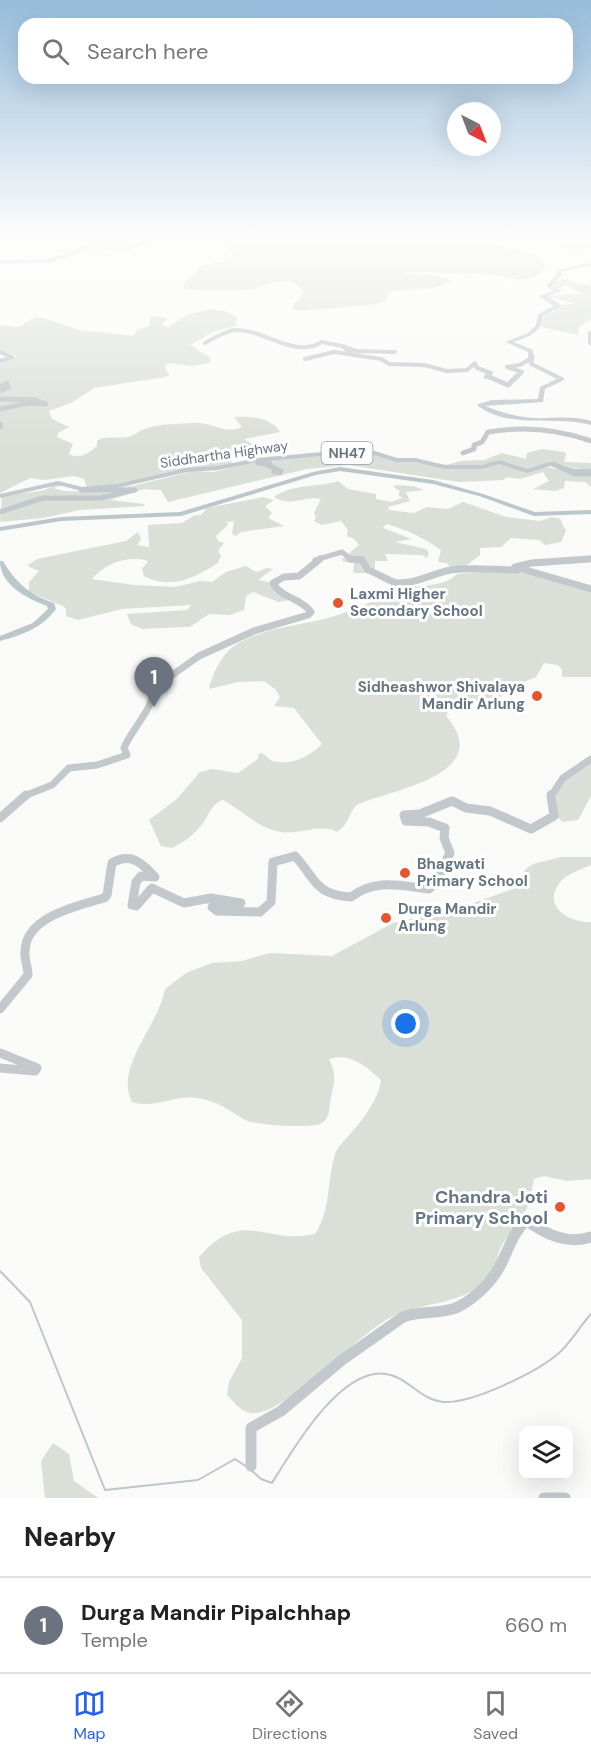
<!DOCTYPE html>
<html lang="en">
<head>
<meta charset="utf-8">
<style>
	:root { --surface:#fff; --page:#f2f2f2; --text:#222; --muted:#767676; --line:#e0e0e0; --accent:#2563eb }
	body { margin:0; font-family:"DM Sans",sans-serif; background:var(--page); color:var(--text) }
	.controls { position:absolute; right:18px; bottom:18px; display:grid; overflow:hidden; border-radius:12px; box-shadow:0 6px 24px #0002 }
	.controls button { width:54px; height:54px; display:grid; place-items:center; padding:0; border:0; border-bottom:2px solid var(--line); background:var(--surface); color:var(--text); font:30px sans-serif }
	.compass { position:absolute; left:447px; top:102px; width:54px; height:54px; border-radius:50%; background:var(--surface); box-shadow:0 6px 24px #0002; rotate:138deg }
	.you { position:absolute; left:406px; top:1024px; width:21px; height:21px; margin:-15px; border:4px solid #fff; border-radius:50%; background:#1a73e8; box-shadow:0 0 0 9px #1a73e833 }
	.badge { display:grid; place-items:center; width:39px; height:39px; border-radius:50%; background:var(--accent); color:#fff; font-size:20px; font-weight:700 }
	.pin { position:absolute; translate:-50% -50px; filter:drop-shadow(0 2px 3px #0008) }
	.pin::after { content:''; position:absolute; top:32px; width:21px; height:18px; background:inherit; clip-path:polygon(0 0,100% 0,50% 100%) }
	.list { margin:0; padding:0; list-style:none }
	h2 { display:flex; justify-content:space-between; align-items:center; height:78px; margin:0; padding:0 24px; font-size:26px }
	h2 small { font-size:20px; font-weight:400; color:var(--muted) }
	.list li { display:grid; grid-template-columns:39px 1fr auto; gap:18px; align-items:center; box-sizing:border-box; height:96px; padding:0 24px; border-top:2px solid var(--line) }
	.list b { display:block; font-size:22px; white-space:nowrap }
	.list p { margin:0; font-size:20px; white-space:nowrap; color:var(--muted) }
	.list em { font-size:20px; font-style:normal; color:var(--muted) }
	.icon { flex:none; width:33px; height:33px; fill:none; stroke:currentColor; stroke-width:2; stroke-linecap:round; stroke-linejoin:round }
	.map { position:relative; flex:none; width:591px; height:1498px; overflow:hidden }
	.search { position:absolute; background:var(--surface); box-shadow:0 6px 24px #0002; left:18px; right:18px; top:18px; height:66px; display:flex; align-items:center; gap:15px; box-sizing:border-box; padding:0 21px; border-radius:18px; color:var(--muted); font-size:22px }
	.sheet { height:174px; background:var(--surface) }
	nav { display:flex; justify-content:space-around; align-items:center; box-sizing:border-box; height:84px; border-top:2px solid var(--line); background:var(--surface); font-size:16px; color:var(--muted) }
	nav a { display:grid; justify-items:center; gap:3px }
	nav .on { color:var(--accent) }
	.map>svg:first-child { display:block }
	.green { fill:#dadfd7 }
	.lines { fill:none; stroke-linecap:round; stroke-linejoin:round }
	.stream { stroke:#bbc7cb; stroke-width:2 }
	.river { fill:#bbc7cb; fill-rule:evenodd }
	.minor-far4 { stroke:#c3c8cc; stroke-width:4 }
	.minor-far3 { stroke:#c3c8cc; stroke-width:5 }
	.minor-far2 { stroke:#c3c8cc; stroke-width:7 }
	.minor-far1 { stroke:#c3c8cc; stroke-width:9 }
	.minor { stroke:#c3c8cc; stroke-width:11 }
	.highway { fill:#c3c9ce; fill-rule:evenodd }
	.poi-dot { fill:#e4572e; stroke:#fff; stroke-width:2 }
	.labels { text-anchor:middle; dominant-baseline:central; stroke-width:6; stroke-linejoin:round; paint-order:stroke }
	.shield { fill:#fff; stroke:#939fa8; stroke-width:1.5 }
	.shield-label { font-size:14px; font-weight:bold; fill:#657683 }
	.far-street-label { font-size:14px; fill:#657683; stroke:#fff }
	.poi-label { font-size:15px; font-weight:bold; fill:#657683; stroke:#fff; text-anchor:start }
	.near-poi-label { font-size:18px; font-weight:bold; fill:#657683; stroke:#fff; text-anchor:end }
</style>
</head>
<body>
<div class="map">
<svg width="591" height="1498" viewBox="0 0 591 1498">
	<rect width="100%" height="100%" fill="#fafaf8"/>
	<path class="green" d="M244 237H503L495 244C510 250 539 251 546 268L535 277 523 280 487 274 411 272 405 274 431 275 452 280C437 294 407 285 388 293L387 299 379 304 300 311 293 309V304L300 299 303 291 293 282C275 279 264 287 248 290 240 291 187 291 183 288L185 282 198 271V266L225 262 232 257 233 250 222 245 224 241Z
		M561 279 591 285V319L578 328 579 335 541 327 545 314 554 312 559 305 576 304 546 296 583 294 565 285 560 288H552L556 281Z
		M210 309 228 312 237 318 236 326 213 332 190 345 211 358 210 363 192 366 168 363 165 367 169 375 165 377 94 388 71 403 49 411 52 419 69 427 58 433 57 437 73 444 69 454C80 460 89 453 97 446V441C105 435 118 439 128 437 135 435 139 431 145 429 161 423 180 424 196 423 212 422 226 435 242 427L234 417C250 416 271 417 280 432L244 439 264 452 232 458 231 462 234 464 165 473 122 484 87 487 84 479 74 476 44 480 30 478 0 493V364L17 356 0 351V325L18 327 36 317 44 318 79 330 133 336 137 330 150 326V318L153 316 168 318 162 324 168 327 187 315Z
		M542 449 564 452 566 454 564 462 591 463V470C574 470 554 459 539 466L591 474V487L585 482 565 481 564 488 555 491 533 489 549 481 543 472 520 479 507 477 503 480 459 482 348 465 307 469 168 502 161 490 144 489 110 500 144 504 145 506 80 510 43 518 0 522 2 497C17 493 27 493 41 491 51 489 53 483 64 485L53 488 64 491 132 493 138 489 112 488 133 486 193 471 213 472 250 463 356 452H369L397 462 426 461 447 465 460 461 484 460 502 453 526 459 527 453Z
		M338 481 348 489 376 494V499L391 502 403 498 398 495 400 491 393 487 396 485 413 486 424 490 406 492 410 501 388 507 389 510 414 513 427 507 448 509 463 502 506 517 540 521 552 517 560 519 566 531 561 542 545 545 539 540 511 538 501 547 480 548V555L466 566 450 567 447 563 438 562 441 550C426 539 406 529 386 524L383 528 412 539 395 542 426 549 429 553 427 558 422 555 385 554 388 561H375V573H355L353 572 354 562H343L342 559 359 545 354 539 347 536 348 530 341 521 322 525 314 521 316 517 314 513 321 499C302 495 292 508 274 497 294 483 317 488 338 481Z
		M263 497 274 500 265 506 272 513 268 518 284 526 241 532 236 536 232 534 234 521 227 522 228 525 216 536 218 541 224 543 218 551 221 556 218 563C195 578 170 590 144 576L142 569 148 561C128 555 105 563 92 579L134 585 175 587 200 581 212 582 226 572 246 566 256 572 267 568 273 569 258 580 273 583 295 599 279 602 253 592 246 596 244 610 230 615 209 614 190 627H183L142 629 131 624 127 614 187 610 191 605 122 609 78 620 66 616V609L63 606 29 592V582L39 571 27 566 37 559 126 541 138 532 141 539 137 545 149 547 148 525 182 523 195 515H201L207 508Z
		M500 570 526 573 591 590V677H562V670L558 665 544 663 536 677 511 687 500 697 472 702 459 701 450 708 446 716C497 774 392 790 358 804 347 813 351 823 337 832 319 823 301 835 281 832 258 828 243 811 223 800 210 804 208 819 199 828 191 837 182 843 172 848L161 846 149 820 177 799 200 772 212 769 238 773 258 759V755L261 753C267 755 267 759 273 761 291 766 309 757 322 744L294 708 274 706 280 697 275 689 264 681 238 682 209 689C212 674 221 656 234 646 262 627 300 626 332 617 358 609 383 595 410 588 427 584 444 587 457 574Z
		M591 762V796L578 820 563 822 557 817 556 790 567 778Z
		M561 857H591V865C582 869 569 873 562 880 540 904 567 923 591 922V1179L567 1181 544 1176 534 1179C532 1189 530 1201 526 1210 519 1224 504 1237 499 1252 496 1260 499 1266 493 1274 467 1307 420 1300 386 1320 354 1339 289 1409 257 1413 243 1415 236 1404 227 1395L229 1382 242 1358V1320L201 1268 199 1257C244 1206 266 1246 315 1234 331 1210 327 1180 335 1154 338 1146 347 1138 352 1132 364 1118 379 1098 381 1080 366 1066 350 1052 329 1059 338 1076 333 1085 330 1103 329 1111 329 1118 322 1123 315 1129 254 1125 245 1120 229 1110 216 1100 196 1098 174 1095 154 1109 132 1102 114 1067 159 1025 165 989L186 973 212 963 242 961 270 953 332 956 393 923 451 911 516 888C527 859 534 865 561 857Z
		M53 1443 69 1454 74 1481 98 1498H45L41 1461Z"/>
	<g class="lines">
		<path class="stream" d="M0 1271 30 1302 105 1490 198 1480 235 1459 247 1467
			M251 1470 261 1479 272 1483C292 1451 340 1367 386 1374 408 1377 420 1400 443 1402 472 1404 537 1372 559 1353 571 1342 580 1326 591 1314"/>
		<path class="river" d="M591 330V346L588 344V332Z
			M340 467 433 480 483 494 535 512 591 510V514L534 516 479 496 433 484 340 471 316 475 181 516 61 521 0 531V527L61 517 180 512 313 472Z
			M0 561H3C16 583 30 595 54 603L56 609C42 628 22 635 0 641V636L33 623 48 609 47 606C28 599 0 585 0 561Z"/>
		<path class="minor-far4" d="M563 247 591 246
			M0 262 48 261 91 247 119 249 147 243 138 237
			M205 343C215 338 224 331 235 330 264 329 294 359 322 342L342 346
			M0 352 12 357 0 361
			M353 355 342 346 356 351 395 352
			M305 359 334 352 381 359 389 364 424 365 447 371 467 370 475 363 477 368 491 373 486 377 492 378
			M516 378 522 372 507 367 520 365 533 357"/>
		<path class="minor-far3" d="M487 376 508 385 517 376
			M0 387 7 383 8 388 0 391
			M0 399 36 400 46 404 28 403 0 409
			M0 424V427
			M463 453 474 449V445L482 442 488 432C524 426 557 429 591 441
			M270 459 258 463 270 464 267 465 277 469 274 472 281 471 280 473
			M553 464 575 474H591
			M0 512 43 498H100L135 490H81
			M315 560 342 552 352 560H362
			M583 560 591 558"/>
		<path class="minor-far2" d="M350 559 362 560 368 570C377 573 392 583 397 583 416 584 433 573 451 570 472 567 496 570 517 570
			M589 559 532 563 515 567 591 589
			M24 796 52 785 69 768 97 765 127 755 124 748C133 727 152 711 154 688L199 656 254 631 308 615 311 612C301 598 281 598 273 583L284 577 299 576 320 559
			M551 796 563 778 591 759"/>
		<path class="minor-far1" d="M0 818 26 795
			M0 1009 28 975C28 967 24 959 25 951 26 916 78 906 104 898L107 895 112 863C131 852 142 863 155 877L141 876 136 882 132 905 136 906 152 888 184 903 211 898 241 903 233 907H212L217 911 260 912 271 902 273 862 295 856C317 880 314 894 351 897 375 878 401 886 429 889 440 880 443 866 450 853L444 838 445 828 429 822 406 821 404 815 420 814 452 801 466 808 490 811 531 829 554 816 551 795
			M0 1053 37 1068 35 1071 0 1068"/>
		<path class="minor" d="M251 1466V1428L281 1411 342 1360 403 1317C421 1310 441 1315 458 1307 476 1298 495 1279 503 1260 510 1245 514 1232 526 1220 545 1234 567 1245 591 1237
			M544 1498H565"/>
		<path class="highway" d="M591 262V266L561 272 562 275 552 286 562 291 547 296 559 303 560 307 543 316C541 334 529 336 514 342L533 350 534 363 564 378V380L545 389 543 402 485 406C500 412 517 417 533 418 553 419 571 415 591 421V425C554 415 512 430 478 406V404L492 400 538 399 540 387 557 379 529 365 528 352 505 342 528 333 536 325 538 314 554 306 539 296 554 291 546 286 556 275V270Z
			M365 448 397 458H416L444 465H482L499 460 527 469 550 462 576 469H591V473H576L550 466 527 473 499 464 482 469H444L416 462H396L365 452 257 462 218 470 187 472 117 488 82 491 58 485 0 498V494L58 481 82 487 117 484 187 468 218 466 257 458Z"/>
	</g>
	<linearGradient id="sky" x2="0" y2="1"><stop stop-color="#96bcdc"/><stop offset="0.53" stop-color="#fdfdfc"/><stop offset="1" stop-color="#fdfdfc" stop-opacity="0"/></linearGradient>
	<rect width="591" height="446" fill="url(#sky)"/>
	<g class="poi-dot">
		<circle cx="338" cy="603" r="6"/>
		<circle cx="537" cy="696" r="6"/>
		<circle cx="405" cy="873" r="6"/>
		<circle cx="386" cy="918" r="6"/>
		<circle cx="560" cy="1207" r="6"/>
	</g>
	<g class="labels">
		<rect class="shield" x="321.5" y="442" width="51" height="22" rx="4.5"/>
		<g class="shield-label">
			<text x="347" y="453">NH47</text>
		</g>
		<g class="far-street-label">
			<text transform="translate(224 454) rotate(-8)">Siddhartha Highway</text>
		</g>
		<g class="poi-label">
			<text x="350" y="594">Laxmi Higher<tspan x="350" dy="17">Secondary School</tspan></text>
			<text x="525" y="687" text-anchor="end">Sidheashwor Shivalaya<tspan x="525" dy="17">Mandir Arlung</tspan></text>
			<text x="417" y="864">Bhagwati<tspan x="417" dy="17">Primary School</tspan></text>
			<text x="398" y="909">Durga Mandir<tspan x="398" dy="17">Arlung</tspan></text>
		</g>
		<g class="near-poi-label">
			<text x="548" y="1197">Chandra Joti<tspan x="548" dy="21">Primary School</tspan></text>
		</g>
	</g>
</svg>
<div class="controls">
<button><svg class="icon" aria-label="layers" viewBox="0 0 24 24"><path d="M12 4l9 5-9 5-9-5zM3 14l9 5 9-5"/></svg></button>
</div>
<svg class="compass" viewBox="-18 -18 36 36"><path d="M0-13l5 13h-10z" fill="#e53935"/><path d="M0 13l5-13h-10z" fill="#767676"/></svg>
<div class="you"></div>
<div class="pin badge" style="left:154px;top:707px;background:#6b7280">1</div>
<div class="search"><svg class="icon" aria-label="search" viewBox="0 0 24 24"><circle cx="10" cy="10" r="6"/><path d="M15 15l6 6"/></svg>Search here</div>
</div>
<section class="sheet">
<h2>Nearby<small></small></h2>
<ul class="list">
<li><span class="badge" style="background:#6b7280">1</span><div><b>Durga Mandir Pipalchhap</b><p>Temple</p></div><em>660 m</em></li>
</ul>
</section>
<nav>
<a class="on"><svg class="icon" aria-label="map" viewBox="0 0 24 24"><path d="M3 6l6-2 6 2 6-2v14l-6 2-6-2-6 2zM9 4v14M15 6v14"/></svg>Map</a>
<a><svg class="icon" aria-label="directions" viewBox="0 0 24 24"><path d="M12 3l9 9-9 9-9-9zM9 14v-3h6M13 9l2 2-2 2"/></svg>Directions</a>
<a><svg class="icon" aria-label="saved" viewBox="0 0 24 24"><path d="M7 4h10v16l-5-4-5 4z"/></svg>Saved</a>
</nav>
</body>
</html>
